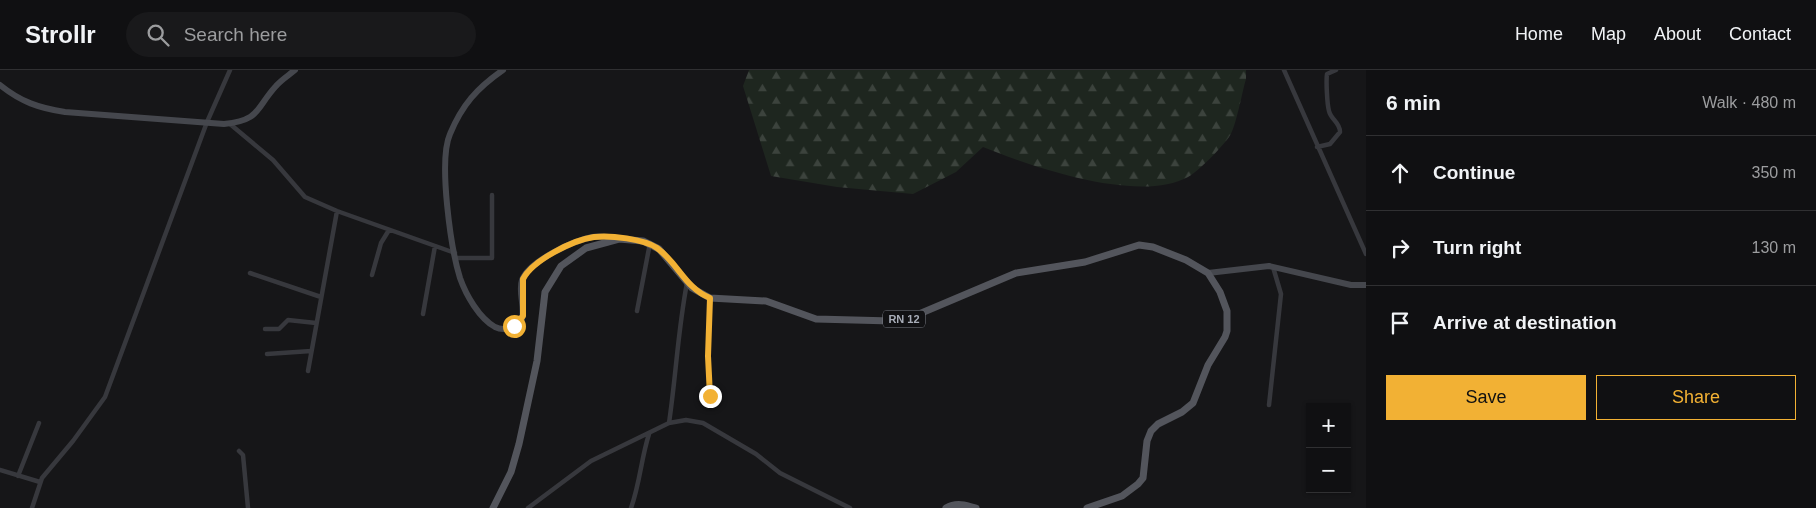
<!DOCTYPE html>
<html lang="en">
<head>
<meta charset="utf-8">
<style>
	:root { --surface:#101012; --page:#19191b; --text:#f1f3f6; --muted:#9c9d9f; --line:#303032; --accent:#f2b134 }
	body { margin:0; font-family:Helvetica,sans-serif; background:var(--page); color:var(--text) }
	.controls { position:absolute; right:15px; bottom:15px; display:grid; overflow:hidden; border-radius:0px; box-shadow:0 1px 4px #0004 }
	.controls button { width:45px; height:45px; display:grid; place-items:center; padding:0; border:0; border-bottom:1px solid var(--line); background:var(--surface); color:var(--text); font:25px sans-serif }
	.stop { position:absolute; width:15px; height:15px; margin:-11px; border:4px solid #f2b134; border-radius:50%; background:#fff }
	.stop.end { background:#f2b134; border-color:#fff; box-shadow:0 1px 5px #0008 }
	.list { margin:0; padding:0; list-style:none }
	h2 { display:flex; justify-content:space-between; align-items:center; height:65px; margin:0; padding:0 20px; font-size:21px }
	h2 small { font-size:16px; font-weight:400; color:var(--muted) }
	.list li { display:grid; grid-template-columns:32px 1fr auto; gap:15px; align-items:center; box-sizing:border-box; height:75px; padding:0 20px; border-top:1px solid var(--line) }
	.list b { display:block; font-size:19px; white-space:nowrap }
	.list em { font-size:16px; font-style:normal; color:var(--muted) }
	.actions { display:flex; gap:10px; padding:15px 20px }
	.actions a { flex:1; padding:11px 0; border:1px solid var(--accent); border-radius:0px; text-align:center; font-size:18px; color:var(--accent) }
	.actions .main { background:var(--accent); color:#111 }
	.icon { flex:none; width:28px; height:28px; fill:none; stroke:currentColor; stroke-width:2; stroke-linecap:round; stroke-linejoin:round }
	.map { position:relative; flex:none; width:1366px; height:438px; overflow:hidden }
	header { display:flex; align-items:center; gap:30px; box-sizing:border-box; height:70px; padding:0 25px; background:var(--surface); border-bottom:1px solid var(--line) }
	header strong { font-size:24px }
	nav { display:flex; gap:28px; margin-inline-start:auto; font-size:18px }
	.search { width:350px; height:45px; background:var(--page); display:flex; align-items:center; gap:12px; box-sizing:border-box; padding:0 18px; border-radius:28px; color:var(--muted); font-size:19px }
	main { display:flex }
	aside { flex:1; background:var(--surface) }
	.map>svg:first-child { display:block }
	.forest { fill:url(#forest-firs) }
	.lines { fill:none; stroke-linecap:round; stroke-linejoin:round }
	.street { stroke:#37383d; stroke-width:4.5 }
	.secondary { stroke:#45474d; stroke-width:6 }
	.primary { stroke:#53555c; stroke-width:7 }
	.route { stroke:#f2b134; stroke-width:6 }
	.labels { text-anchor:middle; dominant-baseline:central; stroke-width:5; stroke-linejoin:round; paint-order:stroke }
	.shield { fill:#111113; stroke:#7b7e86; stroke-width:1 }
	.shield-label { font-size:11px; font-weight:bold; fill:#a8adb8 }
</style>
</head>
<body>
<header>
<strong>Strollr</strong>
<div class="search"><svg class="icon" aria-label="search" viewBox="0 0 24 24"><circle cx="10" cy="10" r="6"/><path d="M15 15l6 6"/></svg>Search here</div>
<nav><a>Home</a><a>Map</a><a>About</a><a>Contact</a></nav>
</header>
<main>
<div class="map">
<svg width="1366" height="438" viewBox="0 0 1366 438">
	<defs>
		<pattern id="forest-firs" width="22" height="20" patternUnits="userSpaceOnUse" patternTransform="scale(1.25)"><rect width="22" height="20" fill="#1e261f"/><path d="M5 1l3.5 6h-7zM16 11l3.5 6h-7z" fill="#3c433d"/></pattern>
	</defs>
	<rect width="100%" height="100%" fill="#161618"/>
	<path class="forest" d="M749 0H1246V9C1242 22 1236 58 1229 67 1221 78 1199 101 1188 107 1139 134 1032 97 983 77L956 102 913 124 837 117 771 106 743 16Z"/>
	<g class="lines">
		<path class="street" d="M1284 0 1366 184
			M230 54 273 90 305 127 337 141 455 183
			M1317 77 1330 74 1340 62C1340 52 1331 50 1329 41 1327 34 1326 10 1327 4L1336 0
			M456 188H492V125
			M250 203 321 227
			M372 205 381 173 389 160
			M710 228 708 286 710 326
			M637 241 650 173
			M423 244 435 176
			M265 259H279L288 250 316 253
			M267 284 311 281
			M308 301 337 141
			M1269 335 1281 224 1273 197
			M669 353C676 306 678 259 687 213
			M239 381 243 385 248 438
			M0 400 40 412
			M18 406 39 353
			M32 438 42 408 73 371 105 327 207 52 230 0
			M528 438 591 391 669 353 686 350 703 353 756 384 780 403 850 438
			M631 438C640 413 641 389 649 364"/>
		<path class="secondary" d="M503 0C477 18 462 35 450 64 438 91 451 179 460 208 466 225 479 248 495 257 505 262 516 257 522 249 525 236 518 222 522 210 529 191 573 171 592 167 601 166 610 167 619 169
			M0 15C21 32 39 38 65 42L224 54C261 50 255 39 276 16 281 10 289 5 295 0
			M1208 203 1269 196 1351 215H1366"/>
		<path class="primary" d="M493 438 511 402 519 374 537 291 545 222 561 196 586 178 619 169 643 171 659 179 692 218 710 228 766 231 816 249 892 251 919 244 1016 203 1085 192 1139 175 1153 177 1186 190 1208 203 1220 222 1227 241V261L1225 267 1208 295 1193 333 1182 342 1158 354 1151 361 1147 371 1143 408 1138 414 1122 426 1087 438
			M946 438C956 432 966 435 976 438"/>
	</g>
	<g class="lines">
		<path class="route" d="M514 256 523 246V209C533 190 573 170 594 167 610 165 644 169 657 178 678 193 685 218 710 228L708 286 710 326"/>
	</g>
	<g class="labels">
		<rect class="shield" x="883" y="240.5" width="42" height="17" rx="4"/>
		<g class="shield-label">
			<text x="904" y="249">RN 12</text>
		</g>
	</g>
</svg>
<div class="controls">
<button>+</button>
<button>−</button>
</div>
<div class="stop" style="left:514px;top:256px"></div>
<div class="stop end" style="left:710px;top:326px"></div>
</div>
<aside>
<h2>6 min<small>Walk · 480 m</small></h2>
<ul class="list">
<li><svg class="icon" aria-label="ahead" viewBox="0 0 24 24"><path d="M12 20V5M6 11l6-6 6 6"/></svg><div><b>Continue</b></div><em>350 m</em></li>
<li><svg class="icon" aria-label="right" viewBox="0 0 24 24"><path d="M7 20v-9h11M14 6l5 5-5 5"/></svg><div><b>Turn right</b></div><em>130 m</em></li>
<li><svg class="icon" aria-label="arrive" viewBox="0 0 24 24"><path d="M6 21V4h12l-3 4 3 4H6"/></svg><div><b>Arrive at destination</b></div></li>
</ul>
<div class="actions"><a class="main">Save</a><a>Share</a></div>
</aside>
</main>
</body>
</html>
